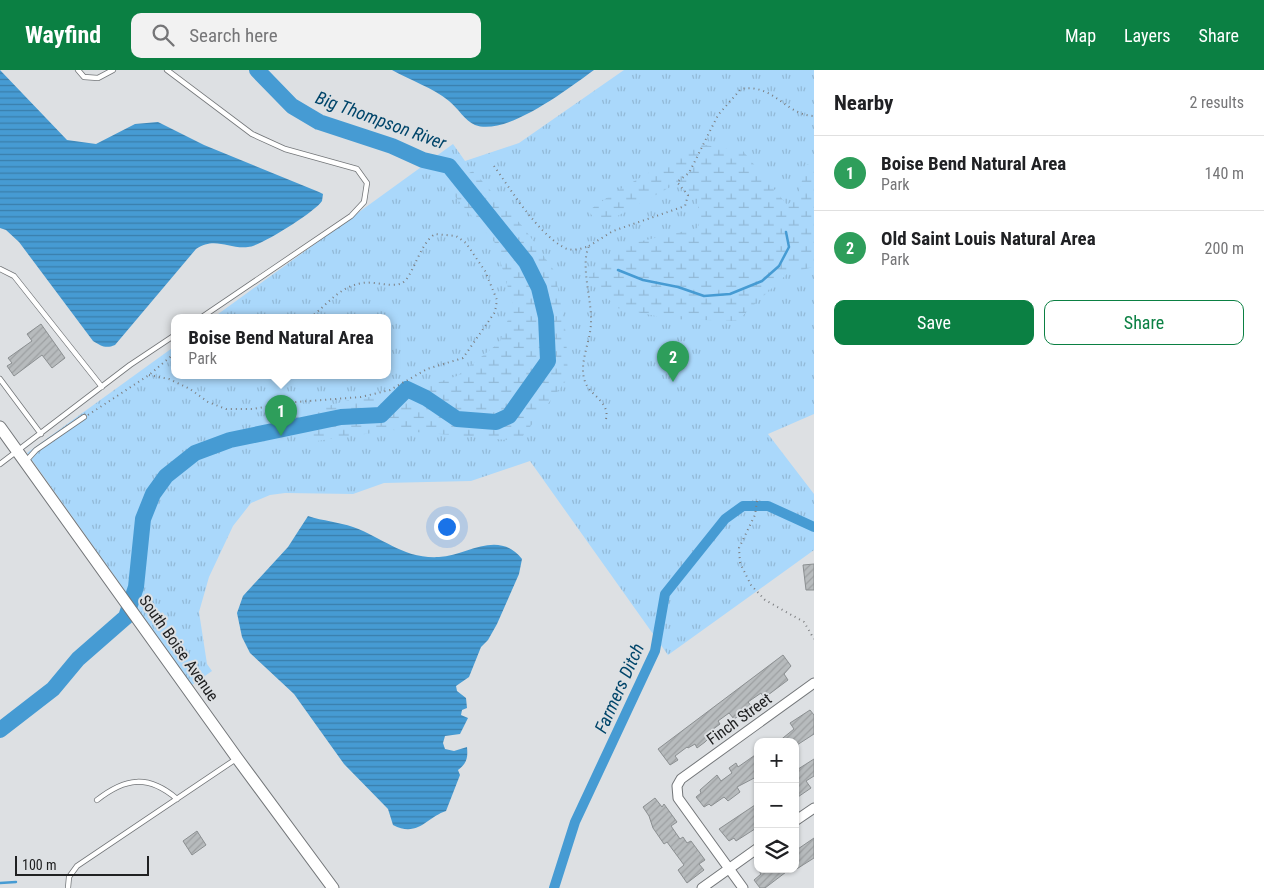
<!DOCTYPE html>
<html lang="en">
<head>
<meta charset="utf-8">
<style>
	:root { --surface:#fff; --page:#f2f2f2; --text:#202124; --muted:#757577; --line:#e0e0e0; --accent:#0b8043 }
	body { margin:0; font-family:"Roboto Condensed",sans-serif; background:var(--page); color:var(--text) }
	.controls { position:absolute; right:15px; bottom:15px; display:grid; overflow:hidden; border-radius:10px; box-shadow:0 1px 4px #0004 }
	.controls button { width:45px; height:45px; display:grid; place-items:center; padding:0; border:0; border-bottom:1px solid var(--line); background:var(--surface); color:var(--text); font:25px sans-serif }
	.scale { position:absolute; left:15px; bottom:12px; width:134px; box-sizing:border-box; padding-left:5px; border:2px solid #202122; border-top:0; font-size:14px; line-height:18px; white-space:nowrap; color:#202122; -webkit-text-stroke:4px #dde0e3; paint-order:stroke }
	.you { position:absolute; left:446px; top:456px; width:18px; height:18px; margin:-12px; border:4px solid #fff; border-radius:50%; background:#1a73e8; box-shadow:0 0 0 8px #1a73e833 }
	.badge { display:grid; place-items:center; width:32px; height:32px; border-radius:50%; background:var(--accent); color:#fff; font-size:16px; font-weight:700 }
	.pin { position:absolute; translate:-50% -41px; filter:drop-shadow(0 1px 2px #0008) }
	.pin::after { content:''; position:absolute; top:26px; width:18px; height:15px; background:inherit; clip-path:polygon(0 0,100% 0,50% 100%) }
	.popup { position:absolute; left:171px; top:244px; width:220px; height:65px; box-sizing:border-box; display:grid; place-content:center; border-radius:10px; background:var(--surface); filter:drop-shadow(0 1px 4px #0005); font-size:16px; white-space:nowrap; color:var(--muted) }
	.popup b { font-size:19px; color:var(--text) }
	.popup::after { content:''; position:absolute; left:50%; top:100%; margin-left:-10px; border:10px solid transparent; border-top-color:var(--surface) }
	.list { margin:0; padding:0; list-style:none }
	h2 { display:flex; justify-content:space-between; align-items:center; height:65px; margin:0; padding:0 20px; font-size:21px }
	h2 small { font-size:16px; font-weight:400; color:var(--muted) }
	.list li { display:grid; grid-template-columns:32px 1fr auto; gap:15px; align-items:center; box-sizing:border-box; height:75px; padding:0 20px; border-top:1px solid var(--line) }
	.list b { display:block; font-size:19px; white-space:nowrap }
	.list p { margin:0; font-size:16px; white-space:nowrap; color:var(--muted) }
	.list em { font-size:16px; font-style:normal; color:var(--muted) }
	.actions { display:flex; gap:10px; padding:15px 20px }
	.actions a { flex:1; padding:11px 0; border:1px solid var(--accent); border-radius:10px; text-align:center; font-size:18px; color:var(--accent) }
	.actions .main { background:var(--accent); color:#fff }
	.icon { flex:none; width:28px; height:28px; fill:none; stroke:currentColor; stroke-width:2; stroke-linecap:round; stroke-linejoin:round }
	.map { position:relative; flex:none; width:814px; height:818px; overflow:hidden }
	header { display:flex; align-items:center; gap:30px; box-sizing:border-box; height:70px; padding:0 25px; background:var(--accent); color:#fff }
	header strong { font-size:24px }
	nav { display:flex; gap:28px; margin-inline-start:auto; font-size:18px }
	.search { width:350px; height:45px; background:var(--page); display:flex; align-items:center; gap:12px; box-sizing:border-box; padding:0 18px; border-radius:10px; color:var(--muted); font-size:19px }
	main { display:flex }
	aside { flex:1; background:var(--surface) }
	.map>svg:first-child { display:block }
	.grass { fill:url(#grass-tufts) }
	.wetland { fill:url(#wetland-marsh) }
	.water { fill:url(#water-rules) }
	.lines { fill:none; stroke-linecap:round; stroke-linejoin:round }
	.stream { stroke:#469bd3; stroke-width:2.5 }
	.canal { stroke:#469bd3; stroke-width:10 }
	.river { stroke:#469bd3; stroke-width:16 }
	.building { fill:url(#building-hatch); stroke:#8b8f91 }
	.service-casing { stroke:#737679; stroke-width:6 }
	.minor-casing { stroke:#737679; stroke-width:11 }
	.secondary-casing { stroke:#737679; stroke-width:13 }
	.path { stroke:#7c7e80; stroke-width:2; stroke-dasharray:1 4; stroke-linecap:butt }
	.service { stroke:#fff; stroke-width:4.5 }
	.minor { stroke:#fff; stroke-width:9 }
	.secondary { stroke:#fff; stroke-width:11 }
	.labels { text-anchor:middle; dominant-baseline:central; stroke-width:4; stroke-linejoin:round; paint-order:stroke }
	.street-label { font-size:16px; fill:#202122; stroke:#dde0e3 }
	.water-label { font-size:18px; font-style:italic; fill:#00456a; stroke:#dde0e3 }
</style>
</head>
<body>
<header>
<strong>Wayfind</strong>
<div class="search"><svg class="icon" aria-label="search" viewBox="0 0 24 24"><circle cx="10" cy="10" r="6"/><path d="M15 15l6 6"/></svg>Search here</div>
<nav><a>Map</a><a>Layers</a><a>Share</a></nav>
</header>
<main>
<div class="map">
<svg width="814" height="818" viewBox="0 0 814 818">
	<defs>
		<pattern id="grass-tufts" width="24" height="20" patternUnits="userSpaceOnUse" patternTransform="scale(1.25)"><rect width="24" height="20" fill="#aad8fb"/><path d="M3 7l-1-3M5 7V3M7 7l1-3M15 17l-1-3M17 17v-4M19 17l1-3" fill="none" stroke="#92b9d7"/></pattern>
		<pattern id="wetland-marsh" width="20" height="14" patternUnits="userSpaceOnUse" patternTransform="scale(1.25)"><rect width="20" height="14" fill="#aad8fb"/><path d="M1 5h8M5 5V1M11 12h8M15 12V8" fill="none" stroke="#92b9d7"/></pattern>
		<pattern id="water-rules" width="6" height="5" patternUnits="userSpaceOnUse" patternTransform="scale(1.25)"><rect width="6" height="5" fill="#469bd3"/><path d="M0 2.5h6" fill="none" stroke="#3a7eab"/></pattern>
		<pattern id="building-hatch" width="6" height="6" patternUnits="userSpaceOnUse" patternTransform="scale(1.25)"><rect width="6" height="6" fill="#b7bbbd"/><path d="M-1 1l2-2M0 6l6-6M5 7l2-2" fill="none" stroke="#9da0a2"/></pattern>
	</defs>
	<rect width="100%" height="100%" fill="#dde0e3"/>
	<path class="grass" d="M624 0H814V344L768 364 814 424V480L668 585 530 391 471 411 384 413 353 424 285 423 270 425 251 433 233 456 209 507 199 542 207 594 212 601 192 615 27 383 175 276V305H387V247H214L453 74 465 91 519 73Z"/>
	<path class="wetland" d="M699 74 743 81 787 135 797 127 807 94 814 97V197L788 203 737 251 670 249 617 238 588 207 629 174 698 158V126L674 115 601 155 588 141 617 121Z
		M473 101 524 158 555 202 566 264 568 308 519 371 393 360 310 372 288 348 352 329 405 323 457 306 500 272 513 235 495 173 445 115Z"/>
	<path class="water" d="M0 0 67 70 96 74 135 54 158 52 204 75 319 122 323 124 322 131C315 142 261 176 248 177 228 179 215 166 196 179L115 275C106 279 101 276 93 271L19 172 6 160 0 158Z
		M392 0H594C569 18 506 67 475 55 465 51 458 38 449 31 433 18 410 10 392 0Z
		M308 446C323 451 339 452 353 457 384 468 403 489 439 487 468 485 498 459 522 489L519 504 497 554 488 570 481 577 469 607 456 616 457 621 466 628 467 638 462 640 461 645 468 648 460 664 445 666 443 673 445 679 454 681 467 677C468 688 467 693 458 700L460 705 446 741C427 747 418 768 393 755L388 739 344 694 294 624 250 583 242 567 237 543 243 526 288 477Z"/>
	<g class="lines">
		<path class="stream" d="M618 200 643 210 678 217 704 226 730 224 762 211 779 196 789 177 786 162
			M0 813 16 812"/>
		<path class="canal" d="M554 818 575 752 655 581 665 524 725 449 743 436H768L814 457"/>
		<path class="river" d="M0 660 53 619 78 589 126 547 136 517 143 449 153 424 166 406 195 383 230 370 341 347 381 345 407 319 426 328 457 349 496 352 509 346 548 291 546 247 539 218 526 192 449 96 423 90 392 76 319 52 292 36 257 0"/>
	</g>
	<path class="building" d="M41 254 65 288 52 298 42 285 14 306 7 296 12 293 8 288 32 271 27 264Z
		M814 494V520H806L803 495Z
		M783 585 791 596 784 604 788 610 764 628 761 623 748 632 752 637 734 649 729 643 718 651 720 654 712 660 714 663 705 672 697 678 695 674 688 678 687 677 675 686 678 690 670 695 658 679Z
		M810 640 814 645V664L797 675 795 672H778L794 659 790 653Z
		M758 683V706L737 717 740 722 728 731 724 727 711 736 709 734 704 737 696 727 701 723 700 720 717 705 721 711 732 703 729 698 736 693 738 697Z
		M814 689V706L806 711 811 718 795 729V701Z
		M655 728 662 737 664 734 677 752 671 756 680 769 683 767 687 773 691 771 705 790 699 794 704 800 687 813 678 800 684 795 667 772 664 774 653 758 649 746 643 737Z
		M758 733V757L736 771 734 768 729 771 719 759Z
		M197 761 206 775 192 785 183 771Z
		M814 768V788L795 800V781Z
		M758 799H790L765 818H760L754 810 761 804Z"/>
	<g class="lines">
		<g class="service-casing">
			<path id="service" d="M78 0 84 7 98 8 113 0
				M167 0 252 64 285 79 357 99 367 113 364 132 351 146 202 247
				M0 199 14 206 102 317
				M0 309 41 364
				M26 391 36 380 84 347
				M0 394 130 295 175 265
				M97 730C125 708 148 704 177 729
				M68 818 69 807 77 796 236 689"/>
		</g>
		<g class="minor-casing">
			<path id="minor" d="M795 751 814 738
				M702 818 758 778
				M743 818 678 728 677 716 681 709 814 613"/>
		</g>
		<g class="secondary-casing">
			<path id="secondary" d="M0 357 237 688 333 818"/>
		</g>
		<path class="path" d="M494 96C511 120 537 162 563 177 571 182 581 179 589 176 580 195 592 230 591 252 591 272 577 295 586 314 592 326 610 333 606 349
			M589 176 613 161 685 136 688 125 677 112 689 103 718 45 741 19C774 13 785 45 814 46
			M149 305 169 309 190 319 208 332 226 339H252L296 332 361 327 390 320 427 299 463 288 495 242 497 230 485 201 466 173 456 166 435 164C418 175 413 210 400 214 389 217 374 211 362 213 339 217 328 234 311 247
			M88 345 149 305 175 283
			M757 431 755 445 739 478 740 493 751 515 765 530 804 552 814 569"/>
		<use href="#service" class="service"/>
		<use href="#minor" class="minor"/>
		<use href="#secondary" class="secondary"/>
	</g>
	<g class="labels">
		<g class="street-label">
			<text transform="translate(179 578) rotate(55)">South Boise Avenue</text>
			<text transform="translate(739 649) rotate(-36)">Finch Street</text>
		</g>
		<g class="water-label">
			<text transform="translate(381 50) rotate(20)">Big Thompson River</text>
			<text transform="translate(619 618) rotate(-66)">Farmers Ditch</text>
		</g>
	</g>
</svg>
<div class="controls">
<button>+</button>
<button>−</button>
<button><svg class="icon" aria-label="layers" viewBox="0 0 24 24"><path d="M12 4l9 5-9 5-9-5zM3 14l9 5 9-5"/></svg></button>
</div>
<div class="scale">100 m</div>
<div class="you"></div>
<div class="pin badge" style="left:281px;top:366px;background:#2e9e5b">1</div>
<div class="popup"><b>Boise Bend Natural Area</b>Park</div>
<div class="pin badge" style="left:673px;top:312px;background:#2e9e5b">2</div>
</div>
<aside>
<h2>Nearby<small>2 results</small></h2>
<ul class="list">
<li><span class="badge" style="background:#2e9e5b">1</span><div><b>Boise Bend Natural Area</b><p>Park</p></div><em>140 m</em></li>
<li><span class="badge" style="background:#2e9e5b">2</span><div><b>Old Saint Louis Natural Area</b><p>Park</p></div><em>200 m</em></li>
</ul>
<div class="actions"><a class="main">Save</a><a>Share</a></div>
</aside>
</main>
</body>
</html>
